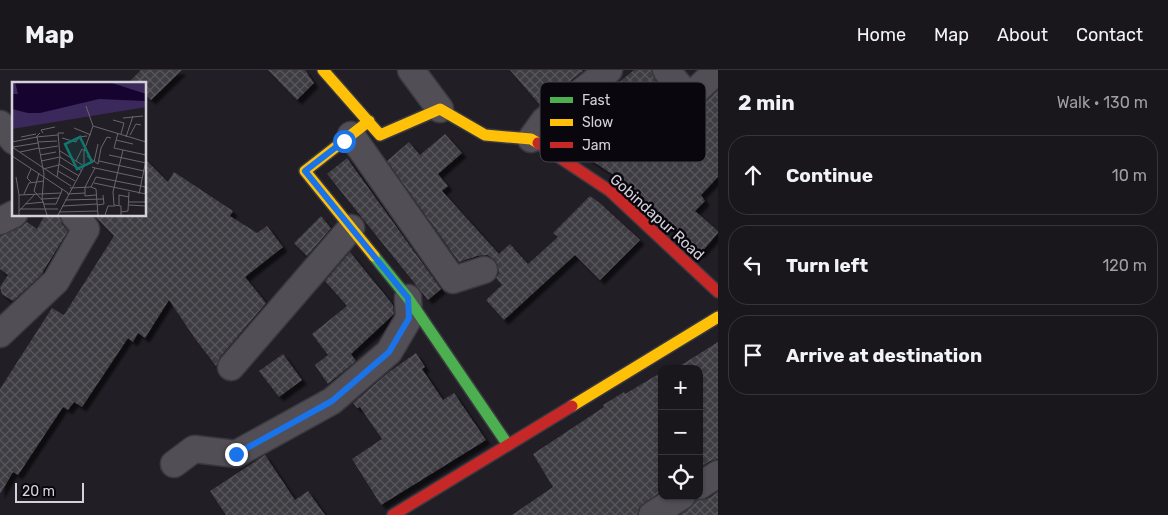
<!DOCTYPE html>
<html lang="en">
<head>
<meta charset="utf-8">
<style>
	:root { --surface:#19161c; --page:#262329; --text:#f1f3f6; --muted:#9f9fa3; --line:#37353b }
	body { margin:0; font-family:Rubik,sans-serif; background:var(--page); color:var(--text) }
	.controls { position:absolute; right:15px; bottom:15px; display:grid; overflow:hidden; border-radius:10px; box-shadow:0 1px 4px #0004 }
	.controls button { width:45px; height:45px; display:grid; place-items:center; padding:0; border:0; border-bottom:1px solid var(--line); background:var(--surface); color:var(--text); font:25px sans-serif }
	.scale { position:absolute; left:15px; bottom:12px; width:69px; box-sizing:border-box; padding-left:5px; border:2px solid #d4d1db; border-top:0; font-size:14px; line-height:18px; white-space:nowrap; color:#d4d1db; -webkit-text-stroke:4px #09070d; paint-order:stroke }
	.stop { position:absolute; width:15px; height:15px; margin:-11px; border:4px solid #1a73e8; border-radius:50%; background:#fff }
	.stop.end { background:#1a73e8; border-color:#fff; box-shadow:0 1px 5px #0008 }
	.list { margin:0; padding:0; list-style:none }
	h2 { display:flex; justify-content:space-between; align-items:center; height:65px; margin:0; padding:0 20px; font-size:21px }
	h2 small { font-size:16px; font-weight:400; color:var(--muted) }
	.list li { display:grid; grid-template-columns:32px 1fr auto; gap:15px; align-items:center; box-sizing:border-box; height:80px; margin:0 10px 10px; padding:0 10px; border:1px solid var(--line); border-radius:20px }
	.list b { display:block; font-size:19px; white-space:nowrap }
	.list em { font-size:16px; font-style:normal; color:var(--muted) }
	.icon { flex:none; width:28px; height:28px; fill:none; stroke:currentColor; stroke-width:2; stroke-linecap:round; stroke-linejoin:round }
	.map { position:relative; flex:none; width:718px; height:445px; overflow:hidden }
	header { display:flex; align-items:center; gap:30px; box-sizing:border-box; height:70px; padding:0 25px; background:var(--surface); border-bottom:1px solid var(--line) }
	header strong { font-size:24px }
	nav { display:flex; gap:28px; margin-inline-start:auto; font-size:18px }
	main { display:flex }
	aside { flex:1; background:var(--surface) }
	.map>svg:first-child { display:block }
	.building { fill:url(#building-cross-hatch); filter:url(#shadow) }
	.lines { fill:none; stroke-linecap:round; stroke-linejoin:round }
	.street-casing { stroke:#3b3940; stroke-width:29 }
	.fast-casing { stroke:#3b3940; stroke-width:14 }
	.slow-casing { stroke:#3b3940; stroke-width:14 }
	.jam-casing { stroke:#3b3940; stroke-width:14 }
	.street { stroke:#514f55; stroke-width:26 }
	.fast { stroke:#4caf50; stroke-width:11 }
	.slow { stroke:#ffc107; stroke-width:11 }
	.jam { stroke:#c62828; stroke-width:11 }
	.route { stroke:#1a73e8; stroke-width:6 }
	.labels { text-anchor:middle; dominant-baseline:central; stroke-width:5; stroke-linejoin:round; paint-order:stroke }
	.street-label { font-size:15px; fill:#d4d1db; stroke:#09070d }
	.inset-road { fill:none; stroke:#69666e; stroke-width:1 }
	.view { fill:#0f766e; fill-opacity:0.15; stroke:#0f766e; stroke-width:2.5 }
	.inset-edge { fill:none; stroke:#d4d1db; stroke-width:2.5 }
	.key { fill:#09070d; stroke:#46444b; stroke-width:1 }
	.key-label { font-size:14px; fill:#d4d1db }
</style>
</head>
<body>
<header>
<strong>Map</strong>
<nav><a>Home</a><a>Map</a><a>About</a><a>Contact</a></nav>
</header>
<main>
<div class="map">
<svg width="718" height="445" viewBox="0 0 718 445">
	<defs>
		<pattern id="building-cross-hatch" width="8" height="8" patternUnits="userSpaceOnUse" patternTransform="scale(1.25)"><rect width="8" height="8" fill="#3e3c43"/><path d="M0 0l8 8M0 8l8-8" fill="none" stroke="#59575e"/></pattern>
		<filter id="shadow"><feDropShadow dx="4.5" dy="4.5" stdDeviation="1" flood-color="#0009"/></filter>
	</defs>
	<rect width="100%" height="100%" fill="#211e26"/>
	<path class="building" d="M141 0H182L151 30 145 24V14H135L131 10Z
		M268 0H305L314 13 297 30Z
		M510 0H582L583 1 540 35Z
		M634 0H651L655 10 678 37 685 41 693 42 699 38 718 20V107L701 125 705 131 695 141 718 161V163L700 184 621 110 553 65Z
		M445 64 462 83 438 104 448 116 442 121 499 184 510 174 528 194 558 167 553 163 590 126 600 133 640 170 600 210 575 185 504 250 486 230 502 215 496 208 499 203 498 196 494 189 487 185 477 186 459 192 387 91 409 72 420 85Z
		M347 88 441 219 428 230 327 104Z
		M145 89 168 112 174 102 233 141 230 146 257 163 267 156 283 177 245 207 266 233 220 287 216 296 196 270 169 230 145 268 138 263 133 272 128 268 82 337 74 332 68 340 63 337 18 405 13 402 0 424V319L52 238 64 245 114 166 94 145H145Z
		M45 145H59L62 154 68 161 41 205 13 231 2 224 0 217 8 205 0 199V166L21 157 27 152 37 159Z
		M321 146 331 158 307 186 294 173Z
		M350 182 393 235 394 244 351 284 356 291 328 314 315 295 328 285 312 264 347 236 325 211Z
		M718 272V389L710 391 699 398V299H675Z
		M416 283 425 297 422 299 443 330 454 323 486 370 381 435 352 389 382 369 360 337 357 338 353 333 389 302Z
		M283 284 302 310 279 327 259 301Z
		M662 302V421L644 433 639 438 637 445H512L553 417 533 384 604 337 603 335 624 322 625 324Z
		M265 385 295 430 308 421 325 445H226L210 421Z
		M718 422V445H680L690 438 696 430 707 429Z"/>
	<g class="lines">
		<g class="street-casing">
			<path id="street" d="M411 0 440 39
				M666 0 689 27 718 0
				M0 54 14 71
				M351 65 453 210 484 200
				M531 69 544 51 609 0
				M0 151 14 144
				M0 264 56 211 86 159 74 145
				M231 297 351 158
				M174 394 194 379 236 384 332 331 389 282 409 248 408 228
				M699 416 718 404
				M652 445 682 426"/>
		</g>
		<g class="fast-casing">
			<path id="fast" d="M374 186 408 228 508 375"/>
		</g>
		<g class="slow-casing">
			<path id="slow" d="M323 0 380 65 440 39 485 65 531 69 538 73
				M369 51 305 101 374 186
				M572 336 718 247"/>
		</g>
		<g class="jam-casing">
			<path id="jam" d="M538 73 610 121 718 222
				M393 445 572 336"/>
		</g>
		<use href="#street" class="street"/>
		<use href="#fast" class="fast"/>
		<use href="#slow" class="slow"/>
		<use href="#jam" class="jam"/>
	</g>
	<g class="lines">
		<path class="route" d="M236 384 332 331 389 282 409 248 408 228 305 101 344 71"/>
	</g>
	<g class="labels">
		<g class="street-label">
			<text transform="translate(657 147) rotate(42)">Gobindapur Road</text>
		</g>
	</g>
	<g transform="translate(12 12)">
		<rect width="134" height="134" fill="#211e26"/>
		<path d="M0 0H134V25L0 47Z" fill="#3c295c"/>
		<path d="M3 0H97L134 12V19L87 17 28 31H16L0 27 1 12H6Z" fill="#17032f"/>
		<path class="inset-road" d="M74 24 81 44M111 36 131 34M101 38 112 41 109 52M81 44 134 60M62 46 79 53M28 51 24 55 46 53M31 51 29 48 43 45M106 51 102 66 134 73M118 53 124 42 129 43M9 55 24 52M114 55 121 34M50 56 64 60 67 55 75 54M104 58 121 62M0 60 25 55 32 92 30 117 35 133M26 60 45 59M0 65 45 95 48 75 46 51H52M1 65 26 61M27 67 46 64M48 69 72 84M8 70 27 66M28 73 44 70M97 73 134 81M0 74 56 111M75 74 86 82 89 66 95 55 99 56M29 79 48 75 70 89M64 79 70 67 73 69M87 79 132 89M82 80 86 62M47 82 67 94M83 86 130 96M19 87 15 96 19 100M31 87 47 83M46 89 63 99M27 91 22 109 30 118M4 95 7 113M45 95 59 104M82 101 134 112M73 105 83 86 80 85M73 105V114L84 113M79 105 84 107 86 133M58 106 79 105 84 95 134 105M12 112 17 101 32 99M55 112 73 111M127 112 134 78M30 117 47 116M53 118 91 117M117 120H134M13 122 32 120M32 122H44L49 111M85 123 92 122 91 113M107 123V113L117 115M117 123 134 124M50 124 85 122M8 127H46M7 129V113L49 111 50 107M47 130 86 129M109 130 116 129 117 110M7 133V129L23 112M46 133 72 84V69L81 44M93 133 96 124H103M109 133V124L102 123 101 110 111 68"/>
		<path class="view" d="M68 55 80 80 65 87 53 62Z"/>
		<rect width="134" height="134" class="inset-edge"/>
	</g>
	<rect x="540" y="12" width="166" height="80" rx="8" class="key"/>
	<rect x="550" y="27" width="23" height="6" fill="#4caf50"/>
	<rect x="550" y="49" width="23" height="7" fill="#ffc107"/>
	<rect x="550" y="72" width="23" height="6" fill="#c62828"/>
	<g class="key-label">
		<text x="582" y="35">Fast</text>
		<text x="582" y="57">Slow</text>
		<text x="582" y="80">Jam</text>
	</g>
</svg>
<div class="controls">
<button>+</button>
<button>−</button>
<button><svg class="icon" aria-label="locate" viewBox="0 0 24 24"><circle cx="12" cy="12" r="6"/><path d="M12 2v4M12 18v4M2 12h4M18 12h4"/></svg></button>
</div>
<div class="scale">20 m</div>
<div class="stop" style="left:344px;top:71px"></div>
<div class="stop end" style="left:236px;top:384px"></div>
</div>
<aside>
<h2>2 min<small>Walk · 130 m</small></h2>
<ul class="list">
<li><svg class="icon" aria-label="ahead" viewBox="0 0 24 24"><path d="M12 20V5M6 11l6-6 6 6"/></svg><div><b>Continue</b></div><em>10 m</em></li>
<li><svg class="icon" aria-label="left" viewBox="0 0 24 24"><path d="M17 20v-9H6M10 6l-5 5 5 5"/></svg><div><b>Turn left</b></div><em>120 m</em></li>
<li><svg class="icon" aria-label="arrive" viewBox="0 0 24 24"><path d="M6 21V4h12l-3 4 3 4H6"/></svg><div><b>Arrive at destination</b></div></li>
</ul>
</aside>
</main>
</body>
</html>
